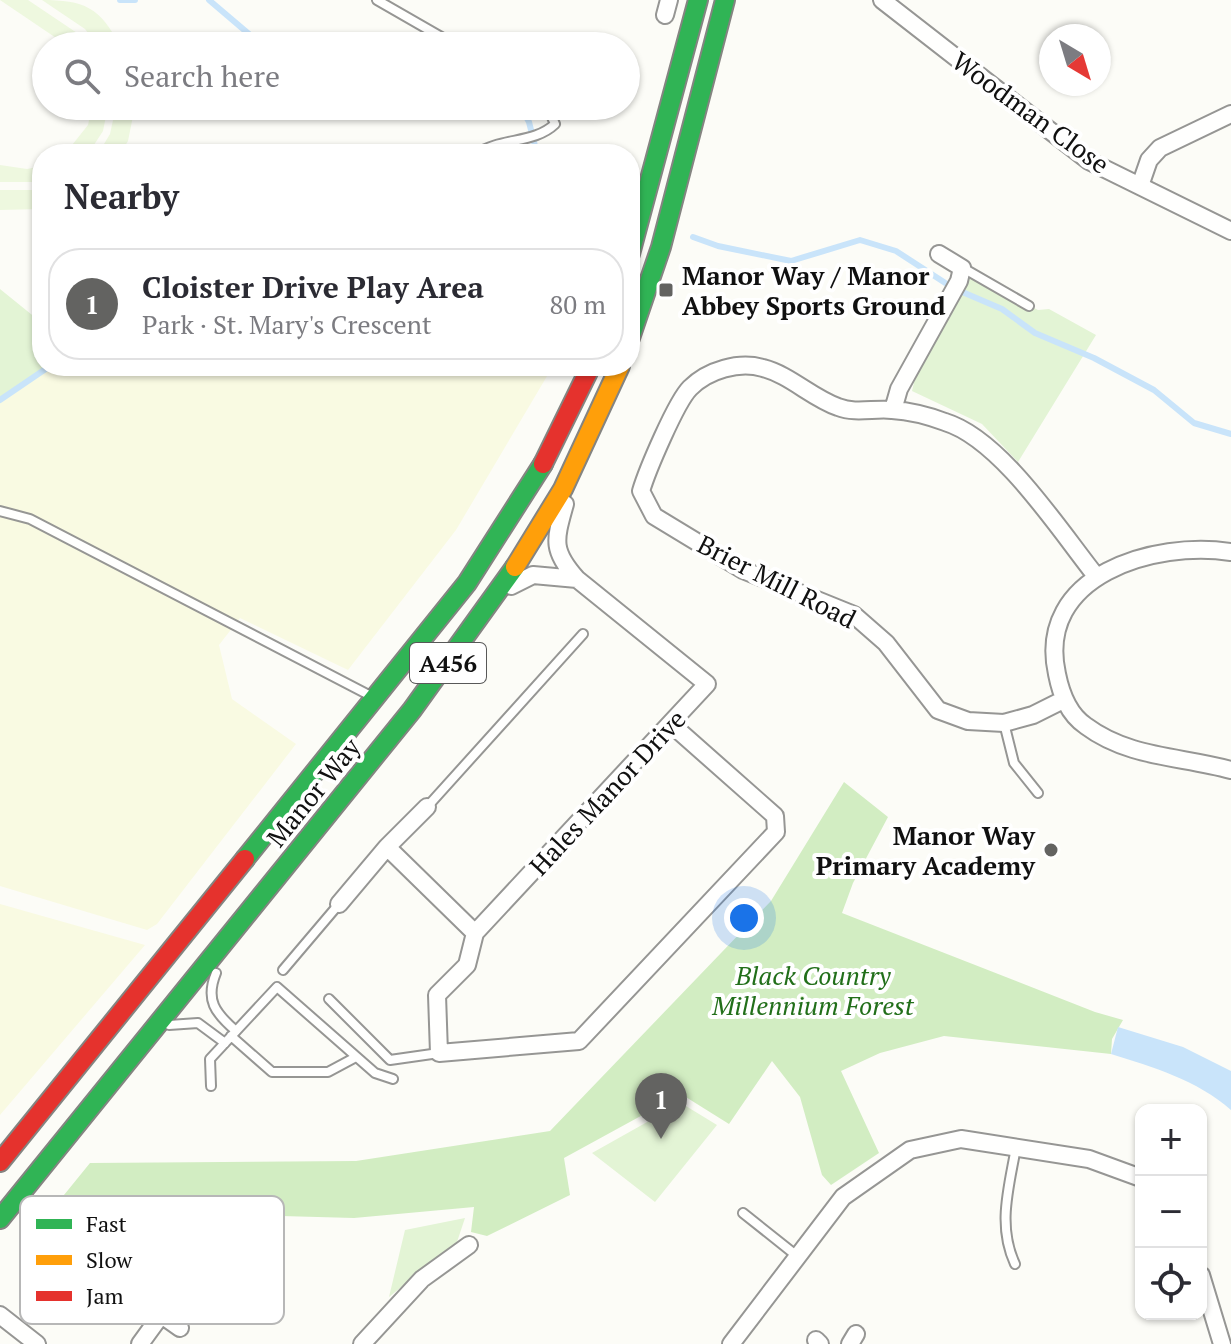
<!DOCTYPE html>
<html lang="en">
<head>
<meta charset="utf-8">
<style>
	:root { --surface:#fff; --page:#f2f2f3; --text:#2b2b33; --muted:#7c7c81; --line:#e1e1e2; --accent:#636361 }
	body { margin:0; font-family:"PT Serif",serif; background:var(--page); color:var(--text) }
	.controls { position:absolute; right:24px; bottom:24px; display:grid; overflow:hidden; border-radius:16px; box-shadow:0 2px 6px #0004 }
	.controls button { width:72px; height:72px; display:grid; place-items:center; padding:0; border:0; border-bottom:2px solid var(--line); background:var(--surface); color:var(--text); font:40px sans-serif }
	.compass { position:absolute; left:1039px; top:24px; width:72px; height:72px; border-radius:50%; background:var(--surface); box-shadow:0 2px 6px #0004; rotate:142deg }
	.you { position:absolute; left:744px; top:918px; width:28px; height:28px; margin:-20px; border:6px solid #fff; border-radius:50%; background:#1a73e8; box-shadow:0 0 0 12px #1a73e833 }
	.badge { display:grid; place-items:center; width:52px; height:52px; border-radius:50%; background:var(--accent); color:#fff; font-size:26px; font-weight:700 }
	.pin { position:absolute; translate:-50% -66px; filter:drop-shadow(0 2px 4px #0008) }
	.pin::after { content:''; position:absolute; top:42px; width:28px; height:24px; background:inherit; clip-path:polygon(0 0,100% 0,50% 100%) }
	.list { margin:0; padding:0; list-style:none }
	h2 { display:flex; justify-content:space-between; align-items:center; height:104px; margin:0; padding:0 32px; font-size:34px }
	h2 small { font-size:26px; font-weight:400; color:var(--muted) }
	.list li { display:grid; grid-template-columns:52px 1fr auto; gap:24px; align-items:center; box-sizing:border-box; height:112px; margin:0 16px 16px; padding:0 16px; border:2px solid var(--line); border-radius:32px }
	.list b { display:block; font-size:30px; white-space:nowrap }
	.list p { margin:0; font-size:26px; white-space:nowrap; color:var(--muted) }
	.list em { font-size:26px; font-style:normal; color:var(--muted) }
	.icon { flex:none; width:44px; height:44px; fill:none; stroke:currentColor; stroke-width:2; stroke-linecap:round; stroke-linejoin:round }
	.map { position:relative; flex:none; width:1231px; height:1344px; overflow:hidden }
	.search { position:absolute; background:var(--surface); box-shadow:0 2px 6px #0004; left:32px; top:32px; width:608px; height:88px; display:flex; align-items:center; gap:20px; box-sizing:border-box; padding:0 28px; border-radius:44px; color:var(--muted); font-size:30px }
	.panel { position:absolute; background:var(--surface); box-shadow:0 2px 6px #0004; left:32px; top:144px; width:608px; height:232px; border-radius:32px }
	.map>svg:first-child { display:block }
	.farmland { fill:#f9fae2 }
	.green { fill:#e3f4d5 }
	.forest { fill:#d2edc2 }
	.pitch { fill:#eef8df }
	.water { fill:#c9e4fa }
	.lines { fill:none; stroke-linecap:round; stroke-linejoin:round }
	.stream { stroke:#c9e4fa; stroke-width:6 }
	.lane-casing { stroke:#969694; stroke-width:12 }
	.street-casing { stroke:#969694; stroke-width:20 }
	.fast-casing { stroke:#848481; stroke-width:22 }
	.slow-casing { stroke:#848481; stroke-width:22 }
	.jam-casing { stroke:#848481; stroke-width:22 }
	.lane { stroke:#fffffe; stroke-width:8 }
	.street { stroke:#fffffe; stroke-width:16 }
	.fast { stroke:#30b455; stroke-width:18 }
	.slow { stroke:#ff9f0a; stroke-width:18 }
	.jam { stroke:#e5322d; stroke-width:18 }
	.poi-dot { fill:#636361; stroke:#fff; stroke-width:3 }
	.labels { text-anchor:middle; dominant-baseline:central; stroke-width:8; stroke-linejoin:round; paint-order:stroke }
	.shield { fill:#fff; stroke:#585858; stroke-width:2 }
	.shield-label { font-size:24px; font-weight:bold; fill:#101010 }
	.street-label { font-size:26px; fill:#101010; stroke:#fff }
	.poi-label { font-size:26px; font-weight:bold; fill:#101010; stroke:#fff; text-anchor:start }
	.park-label { font-size:26px; font-style:italic; fill:#226f1a; stroke:#fff }
	.key { fill:#fff; stroke:#b7b7b7; stroke-width:2 }
	.key-label { font-size:22px; fill:#101010 }
</style>
</head>
<body>
<div class="map">
<svg width="1231" height="1344" viewBox="0 0 1231 1344">
	<rect width="100%" height="100%" fill="#fcfcf7"/>
	<path class="farmland" d="M50 366H553L456 530 348 670 240 618 219 645 232 699 296 744 157 924 147 930 0 886V400Z
		M0 904 145 945 0 1115Z"/>
	<path class="green" d="M970 275 1038 310 1049 309 1096 335 1018 462 982 424 912 391 916 374Z
		M0 289 42 323V366H50L0 400Z
		M681 1103 717 1125 655 1202 592 1153Z
		M465 1218 457 1242 389 1297 405 1230Z"/>
	<path class="forest" d="M844 782 888 817 853 883 842 913 1095 1012 1123 1020 1112 1039 1111 1054 944 1036 880 1053 841 1071 879 1153 831 1185 822 1175 800 1097 772 1061 729 1124 681 1094 564 1158 570 1195 487 1236 471 1232 474 1207 354 1218 98 1211 42 1222 90 1163 356 1161 550 1131 771 901Z"/>
	<path class="pitch" d="M0 0H28L80 35 89 46H68Z
		M42 0C84 0 100 7 120 46H98L85 29Z
		M92 106H108L103 131 88 154H65L88 125Z
		M116 106H135L128 141 120 154H98L110 134Z
		M0 165 27 169 42 166V182H0Z
		M0 190H42V209L0 210Z"/>
	<path class="water" d="M1118 1027 1183 1047 1231 1071V1110C1197 1080 1153 1067 1111 1054Z"/>
	<g class="lines">
		<path class="stream" d="M120 0H135
			M209 0 263 46
			M520 106 529 122 537 154
			M693 237 718 246 791 261 860 240 896 251 953 288 1002 309 1035 333 1094 358 1154 390 1194 423 1231 434
			M0 400 50 366"/>
		<g class="lane-casing">
			<path id="lane" d="M377 0 457 46
				M476 154C502 137 534 144 555 124L547 106
				M963 268 1029 306
				M0 511 30 519 367 694
				M1004 723 1014 763 1038 793
				M427 807 583 634
				M283 970 339 904
				M216 973C205 1000 215 1013 236 1031
				M329 999 390 1060 439 1053
				M169 1025 198 1023 225 1043
				M231 1036 272 1072H328L356 1057
				M211 1086 210 1059 277 987 375 1073 393 1079
				M743 1213 797 1256
				M1015 1264C997 1225 1009 1188 1016 1147"/>
		</g>
		<g class="street-casing">
			<path id="street" d="M882 0 1089 161 1231 231
				M665 15 669 0
				M1140 186 1149 160 1160 148 1231 114
				M893 410 899 389 959 281 962 268 939 254
				M1231 552C1155 540 1035 575 1057 674 1061 694 1068 714 1086 726 1129 758 1180 756 1231 770
				M511 586 533 575 577 579
				M1063 700 1033 715 1004 723 968 721 938 710 886 643 854 615 743 570 654 516 641 491C647 471 676 402 690 388 708 370 739 361 763 368 790 375 812 398 838 407 856 414 874 408 892 410 909 411 929 416 945 422 1001 439 1060 531 1096 576
				M427 807 387 847 475 933 707 684 577 579C551 550 555 540 565 504
				M339 904 387 847
				M475 933 467 965 437 995 439 1053 579 1041 776 832 775 816 671 724
				M1201 1275 1222 1344
				M0 1315 37 1344
				M163 1316 180 1328
				M816 1340 820 1344
				M140 1344 180 1289
				M362 1344 422 1279 469 1245
				M731 1344 843 1197 910 1150 961 1139 1089 1159 1141 1178
				M850 1344 856 1334"/>
		</g>
		<g class="fast-casing">
			<path id="fast" d="M630 254 698 0
				M630 338 661 247 725 0
				M245 859 467 583 543 464
				M0 1219 412 710 515 567"/>
		</g>
		<g class="slow-casing">
			<path id="slow" d="M515 567 563 489 620 366"/>
		</g>
		<g class="jam-casing">
			<path id="jam" d="M543 464 591 366
				M0 1162 245 859"/>
		</g>
		<use href="#lane" class="lane"/>
		<use href="#street" class="street"/>
		<use href="#fast" class="fast"/>
		<use href="#slow" class="slow"/>
		<use href="#jam" class="jam"/>
	</g>
	<g class="poi-dot">
		<rect x="658" y="282" width="16" height="16" rx="4"/>
		<circle cx="1051" cy="850" r="8"/>
	</g>
	<g class="labels">
		<rect class="shield" x="410" y="643" width="76" height="40" rx="6"/>
		<g class="shield-label">
			<text x="448" y="663">A456</text>
		</g>
		<g class="street-label">
			<text transform="translate(1031 112) rotate(36)">Woodman Close</text>
			<text transform="translate(777 581) rotate(27)">Brier Mill Road</text>
			<text transform="translate(313 792) rotate(-51)">Manor Way</text>
			<text transform="translate(607 792) rotate(-47)">Hales Manor Drive</text>
		</g>
		<g class="poi-label">
			<text x="682" y="275">Manor Way / Manor<tspan x="682" dy="30">Abbey Sports Ground</tspan></text>
			<text x="1035" y="835" text-anchor="end">Manor Way<tspan x="1035" dy="30">Primary Academy</tspan></text>
		</g>
		<g class="park-label">
			<text x="813" y="975">Black Country<tspan x="813" dy="30">Millennium Forest</tspan></text>
		</g>
	</g>
	<rect x="20" y="1196" width="264" height="128" rx="12" class="key"/>
	<rect x="36" y="1219" width="36" height="10" fill="#30b455"/>
	<rect x="36" y="1255" width="36" height="10" fill="#ff9f0a"/>
	<rect x="36" y="1291" width="36" height="10" fill="#e5322d"/>
	<g class="key-label">
		<text x="86" y="1232">Fast</text>
		<text x="86" y="1268">Slow</text>
		<text x="86" y="1304">Jam</text>
	</g>
</svg>
<div class="controls">
<button>+</button>
<button>−</button>
<button><svg class="icon" aria-label="locate" viewBox="0 0 24 24"><circle cx="12" cy="12" r="6"/><path d="M12 2v4M12 18v4M2 12h4M18 12h4"/></svg></button>
</div>
<svg class="compass" viewBox="-18 -18 36 36"><path d="M0-13l5 13h-10z" fill="#e53935"/><path d="M0 13l5-13h-10z" fill="#7c7c81"/></svg>
<div class="you"></div>
<div class="pin badge" style="left:661px;top:1139px">1</div>
<div class="search"><svg class="icon" aria-label="search" viewBox="0 0 24 24"><circle cx="10" cy="10" r="6"/><path d="M15 15l6 6"/></svg>Search here</div>
<section class="panel">
<h2>Nearby<small></small></h2>
<ul class="list">
<li><span class="badge">1</span><div><b>Cloister Drive Play Area</b><p>Park · St. Mary's Crescent</p></div><em>80 m</em></li>
</ul>
</section>
</div>
</body>
</html>
